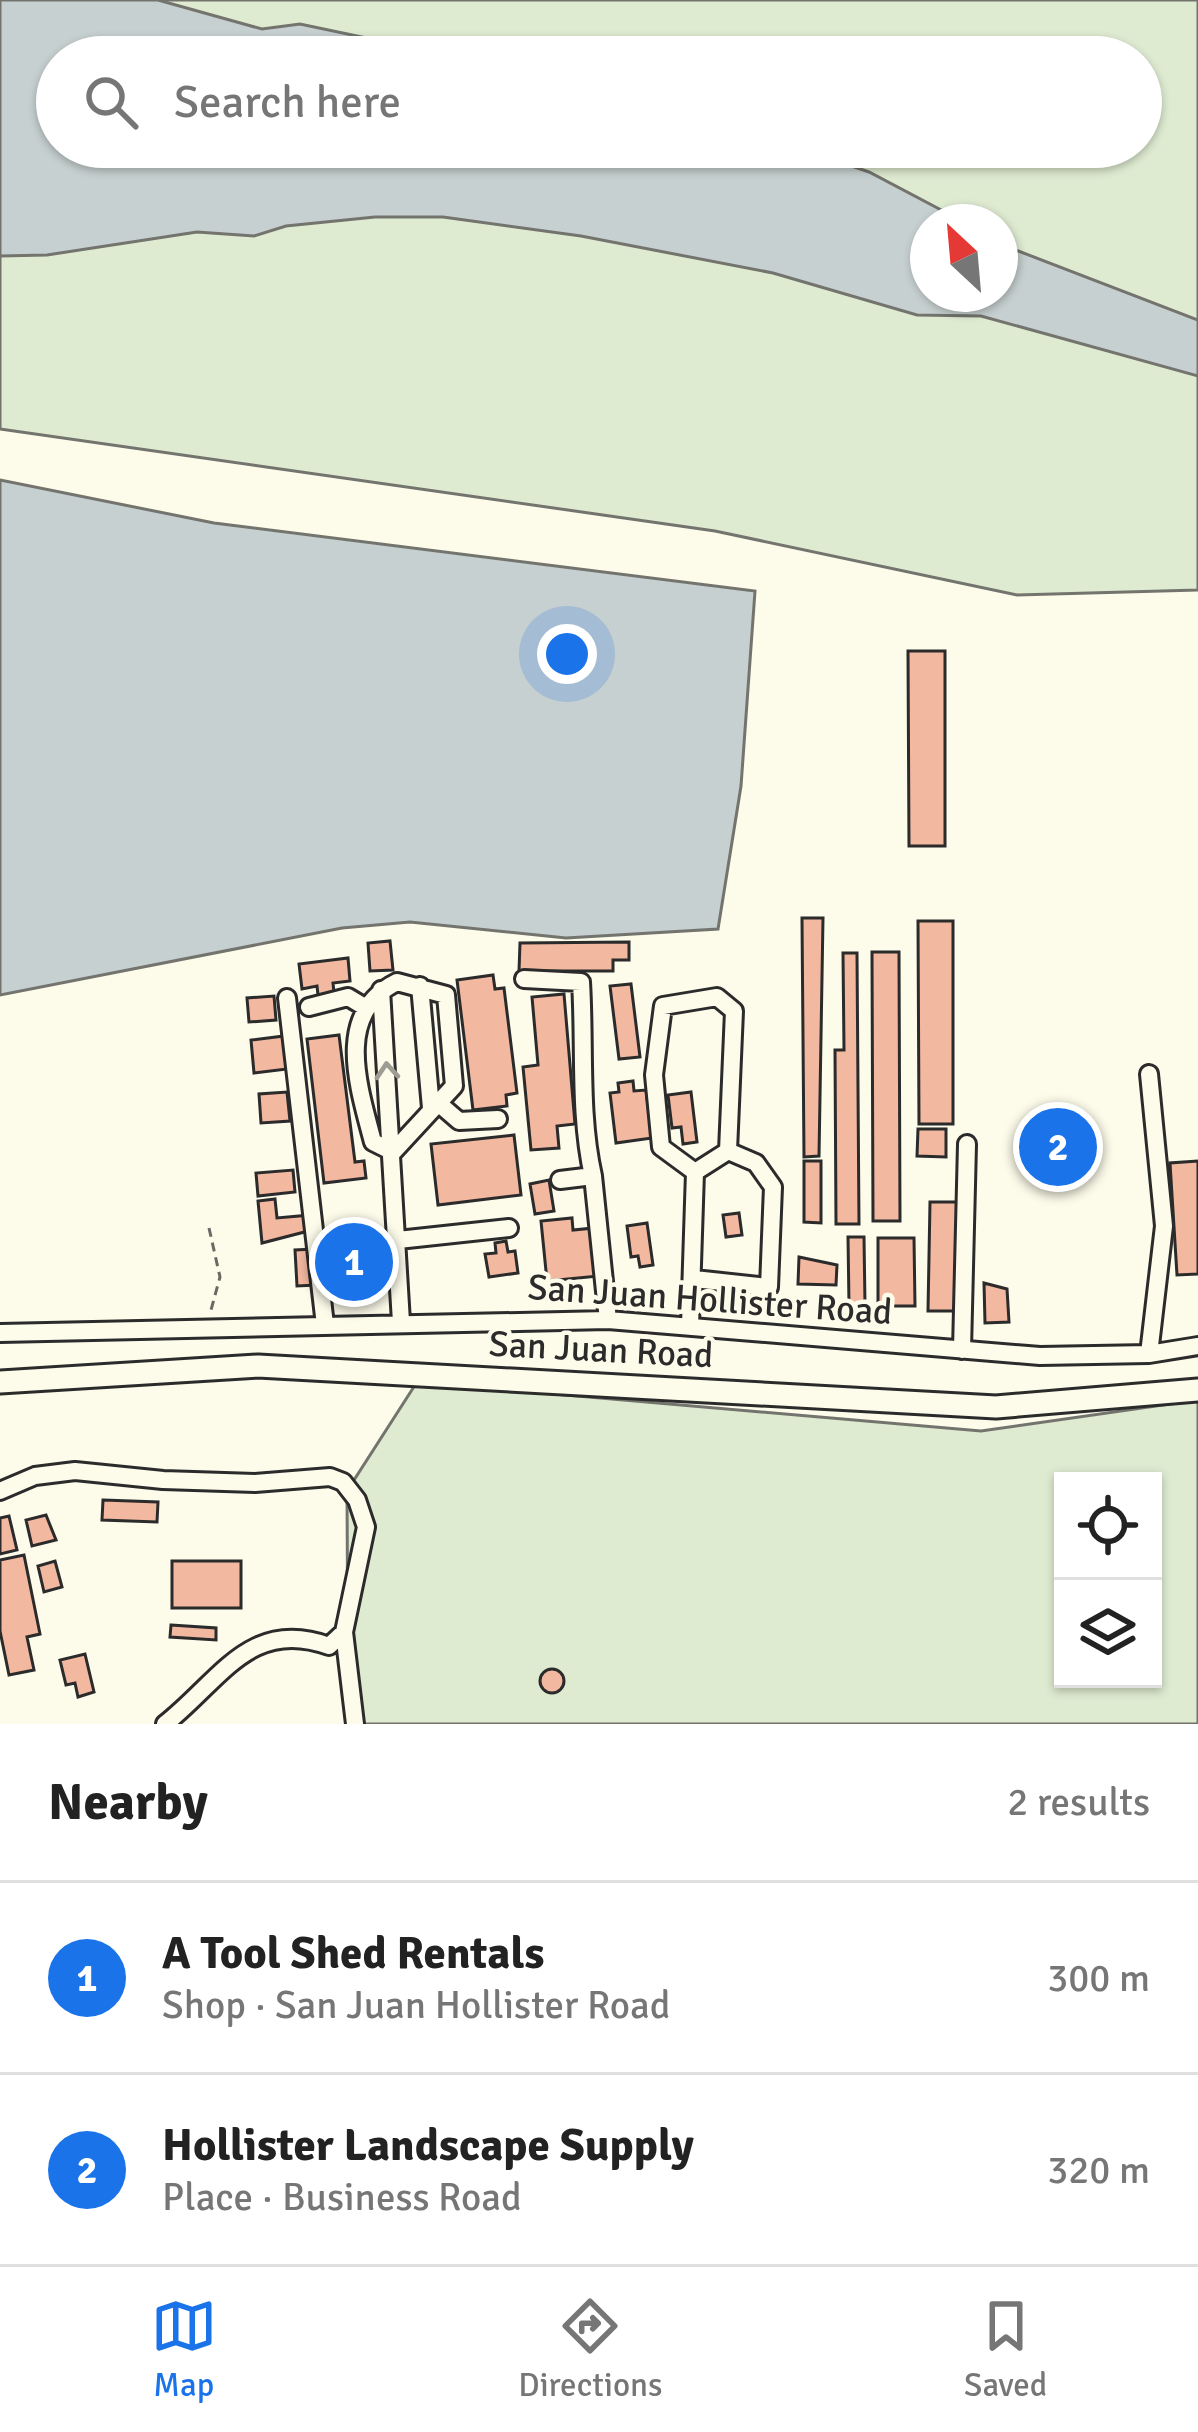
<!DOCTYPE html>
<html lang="en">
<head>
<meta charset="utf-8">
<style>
	:root { --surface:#fff; --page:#f2f2f2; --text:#222; --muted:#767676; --line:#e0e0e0; --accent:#1a73e8 }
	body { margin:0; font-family:Signika,sans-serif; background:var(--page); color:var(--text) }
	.controls { position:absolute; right:36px; bottom:36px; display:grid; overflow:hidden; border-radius:0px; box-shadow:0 3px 9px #0004 }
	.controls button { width:108px; height:108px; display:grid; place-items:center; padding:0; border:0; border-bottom:3px solid var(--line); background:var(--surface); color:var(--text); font:60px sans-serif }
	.compass { position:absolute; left:910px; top:204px; width:108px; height:108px; border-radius:50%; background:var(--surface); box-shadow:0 3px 9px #0004; rotate:334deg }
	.you { position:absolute; left:567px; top:654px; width:42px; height:42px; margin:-30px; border:9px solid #fff; border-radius:50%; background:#1a73e8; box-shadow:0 0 0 18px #1a73e833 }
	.badge { display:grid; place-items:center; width:78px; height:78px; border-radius:50%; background:var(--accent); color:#fff; font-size:39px; font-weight:700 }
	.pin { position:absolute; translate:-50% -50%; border:6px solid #fff; box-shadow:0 3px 12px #0006 }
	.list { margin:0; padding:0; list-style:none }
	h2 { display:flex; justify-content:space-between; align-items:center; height:156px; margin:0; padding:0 48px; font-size:51px }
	h2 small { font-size:39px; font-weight:400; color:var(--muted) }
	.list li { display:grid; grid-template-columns:78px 1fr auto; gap:36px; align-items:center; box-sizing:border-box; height:192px; padding:0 48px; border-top:3px solid var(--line) }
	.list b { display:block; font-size:45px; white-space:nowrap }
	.list p { margin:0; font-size:39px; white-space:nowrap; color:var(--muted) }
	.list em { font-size:39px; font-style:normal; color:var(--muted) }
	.icon { flex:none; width:66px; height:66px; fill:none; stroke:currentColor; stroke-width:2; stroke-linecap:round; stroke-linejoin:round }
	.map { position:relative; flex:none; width:1198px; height:1724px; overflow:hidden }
	.search { position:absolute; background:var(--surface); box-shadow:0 3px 9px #0004; left:36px; right:36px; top:36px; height:132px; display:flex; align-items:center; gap:30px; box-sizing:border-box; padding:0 42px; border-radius:66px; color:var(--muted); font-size:45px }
	.sheet { height:540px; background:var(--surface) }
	nav { display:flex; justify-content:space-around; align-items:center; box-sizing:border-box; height:168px; border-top:3px solid var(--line); background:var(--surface); font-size:33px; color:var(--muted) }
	nav a { display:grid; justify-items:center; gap:6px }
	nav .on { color:var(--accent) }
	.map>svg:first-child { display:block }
	.green { fill:#deebd1; stroke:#74746e; stroke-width:3; fill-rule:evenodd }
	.water { fill:#c7d0d0; stroke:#74746e; stroke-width:3 }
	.building { fill:#f2b8a0; stroke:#2b2b2b; stroke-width:3 }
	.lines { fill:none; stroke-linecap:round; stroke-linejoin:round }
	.minor-casing { stroke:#2b2b2b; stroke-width:22 }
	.major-casing { stroke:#2b2b2b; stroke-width:27 }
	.path { stroke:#6a6964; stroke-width:3; stroke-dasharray:9 6; stroke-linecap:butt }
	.minor { stroke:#fdfbea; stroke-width:16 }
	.major { stroke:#fdfbea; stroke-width:21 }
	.oneway { stroke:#9e9d94 }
	.labels { text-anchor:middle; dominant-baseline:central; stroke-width:9; stroke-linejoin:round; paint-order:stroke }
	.street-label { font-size:36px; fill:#2b2b2b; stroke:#fdfbea }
</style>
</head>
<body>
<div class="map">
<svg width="1198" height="1724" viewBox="0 0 1198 1724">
	<rect width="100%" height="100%" fill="#fdfbea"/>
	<path class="green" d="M0 0H1198V590L1017 595 715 531 0 429ZM57 57H1141V147H57ZM928 222H1000V294H928Z
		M417 1382 981 1431 1198 1400V1724H364L348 1688 347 1491ZM1063 1481H1153V1679H1063Z"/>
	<path class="water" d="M0 0H158L262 29 300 24 457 57H57V147H796L869 172 964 222H928V294H1000V244L1198 320V376L981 316 917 315 773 273 581 236 443 217H375L286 226 254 236 197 232 47 255 0 256Z
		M0 480 214 523 755 591 741 786 718 929 566 938 410 922 342 928 0 995Z"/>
	<path class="building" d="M908 651H945V846H909Z
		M802 918H823L819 1156 804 1157Z
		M918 921H953V1124H919Z
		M390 941 393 970 370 971 368 943Z
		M629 942V960H613V971H519L520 943Z
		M872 952H899L900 1221H873Z
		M843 953H857L859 1224H836L835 1050H844Z
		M348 958 350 981 333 983 334 993 318 995 317 986 302 989 299 964Z
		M493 975 495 989 504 988 517 1093 506 1095 507 1106 473 1110 457 980Z
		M631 984 640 1057 619 1059 610 986Z
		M564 994 575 1124 557 1126 559 1148 531 1150 523 1067 538 1065 532 997Z
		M274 996 276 1020 249 1022 247 998Z
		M339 1035 355 1162 364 1161 366 1178 324 1183 307 1039Z
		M284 1036 287 1069 254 1073 251 1040Z
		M633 1081 634 1091 646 1090 652 1138 616 1143 610 1093 619 1092 618 1083Z
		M287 1092 290 1121 261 1123 259 1094Z
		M691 1092 697 1142 683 1144 681 1127 672 1128 668 1095Z
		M1078 1126 1083 1176 1045 1174 1044 1164 1037 1165 1034 1130Z
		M918 1129H946V1157L917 1156Z
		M514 1135 521 1195 438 1205 431 1144Z
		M804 1161H821V1223L804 1222Z
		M1198 1161V1274L1177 1275 1170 1163Z
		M293 1170 295 1192 258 1196 256 1173Z
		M549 1180 554 1211 535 1214 530 1184Z
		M275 1199 277 1218 311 1215 312 1230 262 1243 258 1201Z
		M930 1202H957L955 1311H928Z
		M739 1213 742 1235 726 1237 723 1215Z
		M572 1218 573 1230 594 1228 599 1276 547 1281 541 1221Z
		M647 1223 653 1265 640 1267 638 1256 631 1257 627 1226Z
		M371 1235 379 1283 337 1290 330 1242Z
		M848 1237H864L865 1305H849Z
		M878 1238H914L915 1306H878Z
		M506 1241 508 1252 515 1251 518 1273 489 1277 485 1254 496 1253 495 1243Z
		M314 1249 316 1285 297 1286 295 1250Z
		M799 1257 837 1265 836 1285 798 1284Z
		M984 1283 1007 1289 1009 1322 985 1323Z
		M103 1500 158 1502 157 1522 102 1520Z
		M46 1515 56 1540 32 1546 26 1520Z
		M9 1516 17 1550 0 1554V1518Z
		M24 1555 40 1634 27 1637 34 1670 9 1675 0 1631V1560Z
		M55 1561 62 1587 44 1592 38 1566Z
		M172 1561H241V1608H172Z
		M171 1625 216 1628V1640L170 1637Z
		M85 1654 94 1692 78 1697 75 1683 66 1685 60 1660Z
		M540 1681a12 12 0 1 1 24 0a12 12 0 1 1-24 0Z"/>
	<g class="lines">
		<g class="minor-casing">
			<path id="minor" d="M524 979 581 982C585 1047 579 1114 593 1176
				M397 982 446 995 454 1086 393 1152 373 1142C358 1085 334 1013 397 982Z
				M420 986 431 1108
				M381 990 401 1322
				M287 998 325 1325
				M309 1007 348 997 363 1006
				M1149 1074 1164 1226 1149 1354
				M437 1102 459 1121 498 1119
				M695 1172 661 1147 654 1075 663 1006 717 997 734 1011 728 1151
				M560 1180 593 1176 608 1320
				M398 1240 509 1228
				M690 1326 695 1172 728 1151 756 1163 773 1187 769 1287 694 1279
				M0 1333 608 1320 1040 1356 1149 1354 1198 1346
				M962 1350 967 1144
				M0 1491 35 1476 75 1471 163 1480 255 1483 330 1477 343 1482 357 1500 366 1527 344 1632 355 1724
				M165 1724C220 1681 250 1617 329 1646L344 1632"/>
		</g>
		<g class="major-casing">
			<path id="major" d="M0 1382 258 1366 996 1407 1198 1390"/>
		</g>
		<path class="path" d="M209 1228 220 1277 211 1310"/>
		<use href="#minor" class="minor"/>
		<use href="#major" class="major"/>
	</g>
	<defs><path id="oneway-chevron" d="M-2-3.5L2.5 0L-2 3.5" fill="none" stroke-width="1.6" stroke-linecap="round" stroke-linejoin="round" transform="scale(3)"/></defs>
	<use class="oneway" href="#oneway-chevron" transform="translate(387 1071) rotate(-94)"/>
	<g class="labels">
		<g class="street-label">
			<text transform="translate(710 1300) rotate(4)">San Juan Hollister Road</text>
			<text transform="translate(601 1350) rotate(3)">San Juan Road</text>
		</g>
	</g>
</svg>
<div class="controls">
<button><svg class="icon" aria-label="locate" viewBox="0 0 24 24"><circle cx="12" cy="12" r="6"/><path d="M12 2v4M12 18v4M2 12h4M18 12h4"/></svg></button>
<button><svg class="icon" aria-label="layers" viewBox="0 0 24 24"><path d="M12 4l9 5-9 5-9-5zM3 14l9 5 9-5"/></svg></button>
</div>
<svg class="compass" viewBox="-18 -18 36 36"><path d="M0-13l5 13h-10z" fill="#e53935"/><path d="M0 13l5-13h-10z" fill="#767676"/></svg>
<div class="you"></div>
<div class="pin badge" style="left:354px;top:1262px">1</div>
<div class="pin badge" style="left:1058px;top:1147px">2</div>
<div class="search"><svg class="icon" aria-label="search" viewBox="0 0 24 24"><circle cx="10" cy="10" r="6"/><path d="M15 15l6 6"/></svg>Search here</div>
</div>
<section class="sheet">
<h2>Nearby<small>2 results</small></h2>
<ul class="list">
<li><span class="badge">1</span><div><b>A Tool Shed Rentals</b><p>Shop · San Juan Hollister Road</p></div><em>300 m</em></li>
<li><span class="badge">2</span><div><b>Hollister Landscape Supply</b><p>Place · Business Road</p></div><em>320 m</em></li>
</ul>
</section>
<nav>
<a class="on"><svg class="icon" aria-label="map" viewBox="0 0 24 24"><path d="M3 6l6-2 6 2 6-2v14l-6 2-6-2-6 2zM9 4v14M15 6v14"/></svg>Map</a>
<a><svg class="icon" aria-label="directions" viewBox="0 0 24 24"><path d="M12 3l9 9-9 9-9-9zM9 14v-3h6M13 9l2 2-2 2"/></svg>Directions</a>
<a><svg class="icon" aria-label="saved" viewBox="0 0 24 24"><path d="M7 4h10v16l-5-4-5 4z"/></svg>Saved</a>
</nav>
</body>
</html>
